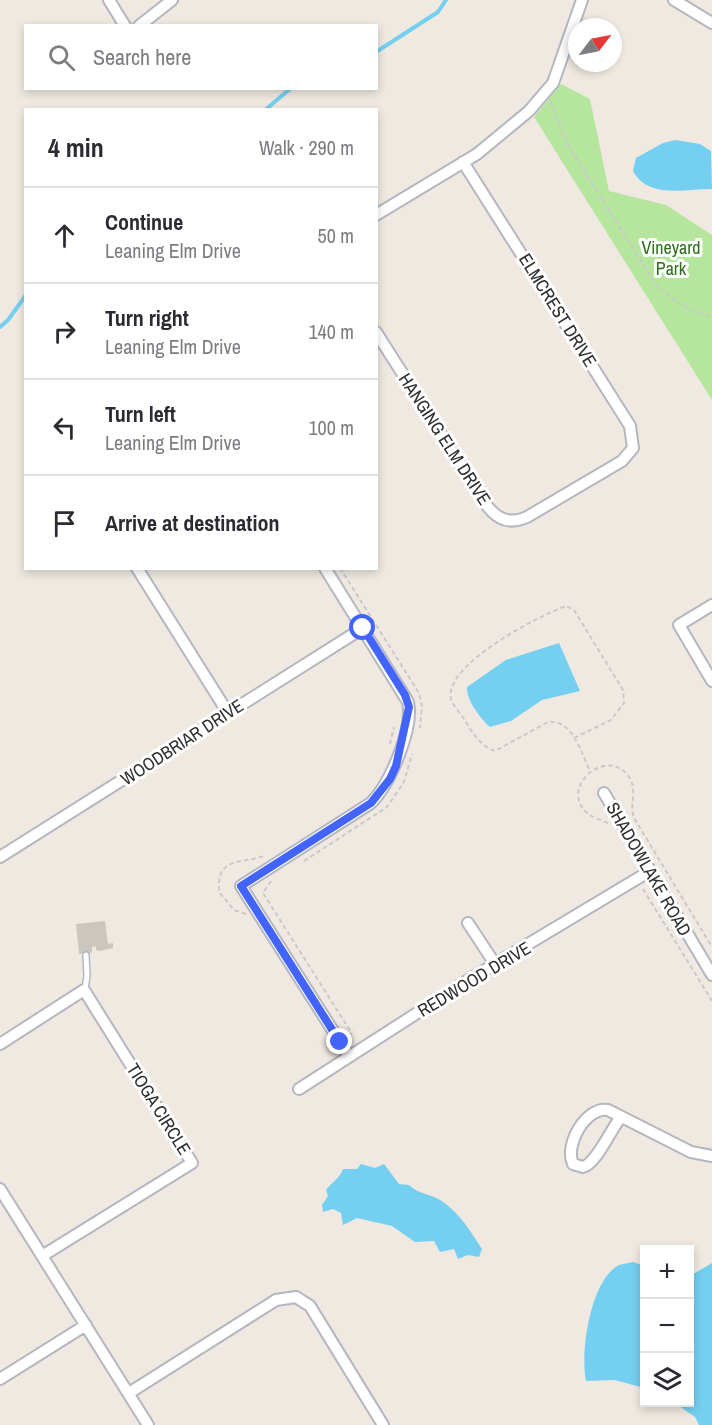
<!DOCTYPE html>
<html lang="en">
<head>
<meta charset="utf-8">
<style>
	:root { --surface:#fff; --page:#f2f2f3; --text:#2b2b33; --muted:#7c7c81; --line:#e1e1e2 }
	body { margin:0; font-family:"Archivo Narrow",sans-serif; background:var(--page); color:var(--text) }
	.controls { position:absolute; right:18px; bottom:18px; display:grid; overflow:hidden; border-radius:0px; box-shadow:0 3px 9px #0003 }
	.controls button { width:54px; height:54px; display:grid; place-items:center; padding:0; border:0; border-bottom:2px solid var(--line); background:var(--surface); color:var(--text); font:30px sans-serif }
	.compass { position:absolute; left:568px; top:18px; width:54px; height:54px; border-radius:50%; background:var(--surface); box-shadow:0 3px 9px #0003; rotate:58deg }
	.stop { position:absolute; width:18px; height:18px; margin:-14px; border:4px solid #4264fb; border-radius:50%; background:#fff }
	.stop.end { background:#4264fb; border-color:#fff; box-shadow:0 2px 6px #0008 }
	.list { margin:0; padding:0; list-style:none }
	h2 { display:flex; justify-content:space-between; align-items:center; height:78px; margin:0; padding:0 24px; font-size:26px }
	h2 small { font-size:20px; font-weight:400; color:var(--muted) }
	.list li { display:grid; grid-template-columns:39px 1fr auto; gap:18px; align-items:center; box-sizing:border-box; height:96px; padding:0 24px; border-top:2px solid var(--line) }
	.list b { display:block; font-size:22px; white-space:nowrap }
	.list p { margin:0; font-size:20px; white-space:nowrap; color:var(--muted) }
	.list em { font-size:20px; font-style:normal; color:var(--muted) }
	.icon { flex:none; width:33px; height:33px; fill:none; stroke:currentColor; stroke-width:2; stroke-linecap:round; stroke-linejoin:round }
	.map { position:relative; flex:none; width:712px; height:1425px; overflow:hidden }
	.search { position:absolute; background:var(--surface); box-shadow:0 3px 9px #0003; left:24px; top:24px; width:354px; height:66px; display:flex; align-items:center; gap:15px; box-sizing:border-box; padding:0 21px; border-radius:0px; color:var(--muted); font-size:22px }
	.panel { position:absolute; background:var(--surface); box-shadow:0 3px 9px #0003; left:24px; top:108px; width:354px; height:462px; border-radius:0px }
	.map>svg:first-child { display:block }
	.green { fill:#b6e59e }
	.water { fill:#75cff0 }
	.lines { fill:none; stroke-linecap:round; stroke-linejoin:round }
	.stream { stroke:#75cff0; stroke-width:4 }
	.building { fill:#cbc7bf }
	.service-casing { stroke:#b4b7c1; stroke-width:8 }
	.minor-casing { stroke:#b4b7c1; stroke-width:14 }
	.path { stroke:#c9c9c9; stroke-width:2; stroke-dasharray:4.5 3; stroke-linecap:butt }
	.service { stroke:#fff; stroke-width:5 }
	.minor { stroke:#fff; stroke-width:10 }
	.route { stroke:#4264fb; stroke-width:8 }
	.labels { text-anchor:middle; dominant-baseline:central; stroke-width:6; stroke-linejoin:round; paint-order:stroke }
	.park-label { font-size:18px; fill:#2c6e1b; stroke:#fff }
	.street-label { font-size:18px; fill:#2e2e2e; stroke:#fff }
</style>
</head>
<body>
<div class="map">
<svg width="712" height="1425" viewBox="0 0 712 1425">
	<rect width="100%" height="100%" fill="#efe9e1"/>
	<path class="green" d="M561 84 590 99 609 191 666 205 712 235V400L534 117Z"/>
	<path class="water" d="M675 140 700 144 711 151 712 189C685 189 648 199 633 171L636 158 663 143Z
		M559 643 580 691 542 700 511 721 490 727C481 719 466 700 467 687L506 660Z
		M361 1164 375 1168 384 1164 399 1184 409 1185C418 1193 424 1193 434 1197 455 1206 470 1230 482 1249L479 1257 468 1255 458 1259 454 1249 440 1252 434 1241 415 1242 392 1226 357 1218 343 1225 341 1213 333 1209 323 1212 322 1205 328 1196 326 1190C332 1182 340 1178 343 1169H357Z
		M633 1262 644 1266V1388L615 1380 586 1381C580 1353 590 1280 619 1265 623 1264 629 1263 633 1262Z
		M712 1263V1425H699L695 1417 675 1403 690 1402V1276Z"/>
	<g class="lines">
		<path class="stream" d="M376 52 438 12 446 0
			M265 110 291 88
			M0 327 8 320 26 295"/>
	</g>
	<path class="building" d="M105 921 108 944 113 943V948L100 951 96 950V946L92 947V953L79 954 76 924Z"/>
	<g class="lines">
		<g class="service-casing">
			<path id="service" d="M85 989 87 976 86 955"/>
		</g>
		<g class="minor-casing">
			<path id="minor" d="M109 0 125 26
				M674 0 712 23
				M139 26 172 0
				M376 215 477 154 529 111 553 83 582 0
				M376 332 481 497C492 515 505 527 527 517L622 461 633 448 630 426 463 162
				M137 568 228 713
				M325 568 408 702C414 728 390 784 371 803L241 886 349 1056
				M712 605 679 625 712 681
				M604 793 712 975
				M0 857 363 628
				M468 923 495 964
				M0 1044 84 990 192 1163 42 1256
				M299 1089 470 979 650 871
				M621 1117C611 1129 596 1164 583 1167L573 1164C564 1145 586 1106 608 1110L691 1152 712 1156
				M0 1189 148 1425
				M0 1379 86 1325
				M129 1393 276 1300 296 1297 310 1306 383 1425"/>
		</g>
		<path class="path" d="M550 102 568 145 658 288 683 306 712 317
			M340 568 419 693 422 706 420 728
			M574 738 611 720 624 703 623 690 574 610 566 606C540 615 443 665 451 699 453 705 460 713 464 719 473 733 479 745 495 751L548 722C573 719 581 753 590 771
			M390 744 394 727
			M608 823C601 820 593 818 587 813 558 787 608 745 629 777 638 790 629 804 634 818L712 947
			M304 861 387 807 404 782 412 754
			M271 881 263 893 351 1032 350 1036
			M643 889 712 1001
			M246 914 234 910 219 892C216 855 242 865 266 855"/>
		<use href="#service" class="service"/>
		<use href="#minor" class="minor"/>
	</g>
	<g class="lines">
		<path class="route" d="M340 1042 241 886 371 803 390 779 396 766 409 707 405 695 363 628"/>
	</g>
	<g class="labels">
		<g class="park-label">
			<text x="671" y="247">Vineyard<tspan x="671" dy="21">Park</tspan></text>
		</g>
		<g class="street-label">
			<text transform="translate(558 310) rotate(58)">ELMCREST DRIVE</text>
			<text transform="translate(445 439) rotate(57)">HANGING ELM DRIVE</text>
			<text transform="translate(182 742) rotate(-33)">WOODBRIAR DRIVE</text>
			<text transform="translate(649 869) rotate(60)">SHADOWLAKE ROAD</text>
			<text transform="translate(474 979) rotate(-31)">REDWOOD DRIVE</text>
			<text transform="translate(159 1109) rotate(58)">TIOGA CIRCLE</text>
		</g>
	</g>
</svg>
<div class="controls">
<button>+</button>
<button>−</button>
<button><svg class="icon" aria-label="layers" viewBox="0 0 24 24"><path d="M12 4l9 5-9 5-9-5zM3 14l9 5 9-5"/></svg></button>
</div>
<svg class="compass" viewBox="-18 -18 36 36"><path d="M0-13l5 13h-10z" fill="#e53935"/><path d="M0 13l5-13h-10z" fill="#7c7c81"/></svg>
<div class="stop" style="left:363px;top:628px"></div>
<div class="stop end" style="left:340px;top:1042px"></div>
<div class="search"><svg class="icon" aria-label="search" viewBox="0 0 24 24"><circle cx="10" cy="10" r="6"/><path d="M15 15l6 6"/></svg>Search here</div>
<section class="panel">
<h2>4 min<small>Walk · 290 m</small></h2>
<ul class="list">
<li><svg class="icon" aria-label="ahead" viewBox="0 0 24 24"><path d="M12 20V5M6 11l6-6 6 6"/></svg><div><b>Continue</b><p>Leaning Elm Drive</p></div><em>50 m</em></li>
<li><svg class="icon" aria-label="right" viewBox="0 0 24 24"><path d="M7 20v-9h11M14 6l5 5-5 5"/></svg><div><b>Turn right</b><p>Leaning Elm Drive</p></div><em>140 m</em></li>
<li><svg class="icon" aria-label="left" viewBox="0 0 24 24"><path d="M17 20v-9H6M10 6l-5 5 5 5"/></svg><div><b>Turn left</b><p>Leaning Elm Drive</p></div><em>100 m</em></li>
<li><svg class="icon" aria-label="arrive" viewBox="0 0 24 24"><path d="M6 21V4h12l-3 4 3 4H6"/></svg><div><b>Arrive at destination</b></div></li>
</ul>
</section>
</div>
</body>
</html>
